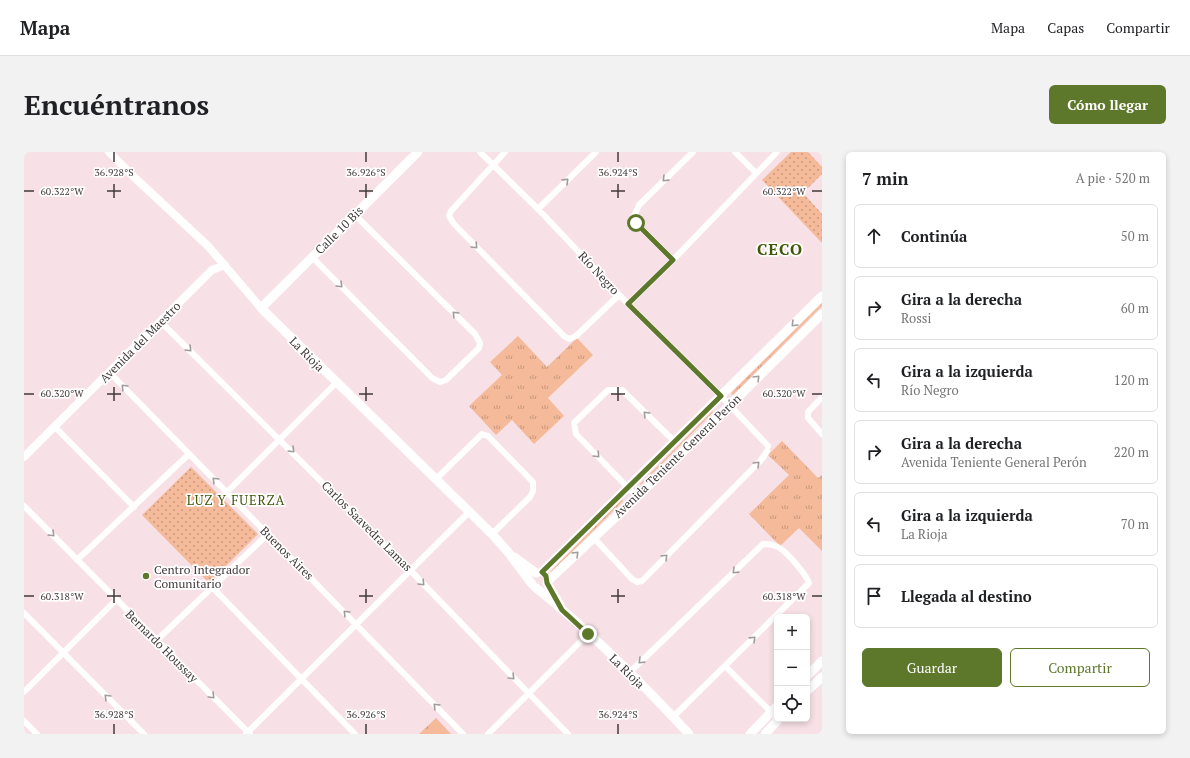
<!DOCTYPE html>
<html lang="es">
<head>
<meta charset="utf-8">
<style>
	:root { --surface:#fff; --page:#f2f2f2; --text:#202124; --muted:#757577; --line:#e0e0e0; --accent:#5e782b }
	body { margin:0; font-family:"PT Serif",serif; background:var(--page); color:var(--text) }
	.controls { position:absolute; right:12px; bottom:12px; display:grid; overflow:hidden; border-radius:6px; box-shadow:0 2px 6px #0003 }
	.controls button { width:36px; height:36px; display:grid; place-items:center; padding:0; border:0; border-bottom:1px solid var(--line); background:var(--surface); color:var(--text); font:20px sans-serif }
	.stop { position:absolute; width:12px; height:12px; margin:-9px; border:3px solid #5e782b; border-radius:50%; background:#fff }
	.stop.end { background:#5e782b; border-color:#fff; box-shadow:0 1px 4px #0008 }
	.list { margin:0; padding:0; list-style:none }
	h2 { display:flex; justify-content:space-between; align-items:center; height:52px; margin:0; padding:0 16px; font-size:17px }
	h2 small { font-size:13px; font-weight:400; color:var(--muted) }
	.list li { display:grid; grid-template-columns:26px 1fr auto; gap:12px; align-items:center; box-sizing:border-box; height:64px; margin:0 8px 8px; padding:0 8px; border:1px solid var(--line); border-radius:6px }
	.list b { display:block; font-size:15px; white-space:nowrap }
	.list p { margin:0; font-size:13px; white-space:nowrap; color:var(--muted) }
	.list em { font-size:13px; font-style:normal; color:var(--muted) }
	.actions { display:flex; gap:8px; padding:12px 16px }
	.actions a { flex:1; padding:9px 0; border:1px solid var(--accent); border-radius:6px; text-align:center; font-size:14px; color:var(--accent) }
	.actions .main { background:var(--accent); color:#fff }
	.icon { flex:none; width:22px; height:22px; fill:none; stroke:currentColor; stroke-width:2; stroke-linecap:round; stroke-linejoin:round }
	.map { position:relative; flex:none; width:798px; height:582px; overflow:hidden; border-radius:6px }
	header { display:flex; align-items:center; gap:24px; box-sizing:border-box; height:56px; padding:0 20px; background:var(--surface); border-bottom:1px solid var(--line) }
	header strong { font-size:19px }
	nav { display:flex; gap:22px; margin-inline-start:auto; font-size:14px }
	.intro { display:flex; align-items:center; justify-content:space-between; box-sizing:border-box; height:96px; padding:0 24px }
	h1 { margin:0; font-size:28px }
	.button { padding:10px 18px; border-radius:6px; background:var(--accent); color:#fff; font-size:14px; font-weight:700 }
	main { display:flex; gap:24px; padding:0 24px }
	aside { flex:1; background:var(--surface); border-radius:6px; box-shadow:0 2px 6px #0003 }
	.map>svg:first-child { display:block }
	.grass { fill:url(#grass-tufts) }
	.park { fill:url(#park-dots) }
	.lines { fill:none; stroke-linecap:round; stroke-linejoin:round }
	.minor { stroke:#fff; stroke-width:6 }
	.tertiary { stroke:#fff; stroke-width:8 }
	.secondary { stroke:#fff; stroke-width:9 }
	.oneway { stroke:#a09c9d }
	.route { stroke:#5e782b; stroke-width:5 }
	.ticks { fill:none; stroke:#42393b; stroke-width:1.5 }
	.poi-dot { fill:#5e782b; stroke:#fff; stroke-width:1.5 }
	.labels { text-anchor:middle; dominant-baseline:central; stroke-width:3.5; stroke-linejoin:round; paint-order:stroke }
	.street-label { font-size:12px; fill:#42393b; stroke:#fff }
	.poi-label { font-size:12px; fill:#42393b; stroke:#fff; text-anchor:start }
	.neighbourhood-label { font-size:13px; letter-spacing:1px; fill:#41570c; stroke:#fff }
	.district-label { font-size:16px; font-weight:bold; letter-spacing:1px; fill:#41570c; stroke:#fff }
	.ticks-label { font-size:10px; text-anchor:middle; fill:#42393b; stroke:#fff; stroke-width:3.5; stroke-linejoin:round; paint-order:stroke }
</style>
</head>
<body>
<header>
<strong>Mapa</strong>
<nav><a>Mapa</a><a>Capas</a><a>Compartir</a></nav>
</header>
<div class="intro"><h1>Encuéntranos</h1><a class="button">Cómo llegar</a></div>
<main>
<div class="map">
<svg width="798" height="582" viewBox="0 0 798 582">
	<defs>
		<pattern id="grass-tufts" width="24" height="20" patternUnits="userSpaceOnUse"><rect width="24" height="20" fill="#f4ba99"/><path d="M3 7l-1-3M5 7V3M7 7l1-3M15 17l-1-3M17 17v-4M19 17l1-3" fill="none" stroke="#c7987e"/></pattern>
		<pattern id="park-dots" width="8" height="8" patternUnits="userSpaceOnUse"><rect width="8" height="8" fill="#f4ba99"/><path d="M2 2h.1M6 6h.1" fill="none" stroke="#c7987e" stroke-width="1.8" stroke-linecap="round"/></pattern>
	</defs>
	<rect width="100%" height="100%" fill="#f7e1e6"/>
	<path class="grass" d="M798 151V154L709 243 707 241Z
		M494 184 523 215 553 186 569 203 524 246 540 264 510 292 488 268 472 283 445 254 478 223 466 210Z
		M688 259 689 260 617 333 616 332Z
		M758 289 794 326 798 323V399L775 376 756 394 725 362 765 323 744 303Z
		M598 347 599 349 527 421 526 420Z
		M412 566 427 582H395Z"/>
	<path class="park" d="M767 0H784L798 15V22L779 41 798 62V91L738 28Z
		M167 315 234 382 185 431 118 363Z"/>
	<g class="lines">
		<path class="minor" d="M456 0 514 57 604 152 697 244 744 294
			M481 0 427 59 425 64 430 72 540 184 545 187 552 184 595 143
			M711 0 731 20
			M514 57 572 0
			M288 105 408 226 416 230 422 228 455 196 456 191 451 182 331 63
			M649 108 612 71 610 64 615 53 669 0
			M604 152 649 108 753 0
			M137 170 386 418 544 582
			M86 221 439 582
			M798 245 784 260V266L798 282
			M30 274 110 355
			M412 327 455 285 458 282 464 284 509 330V339L506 345 468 382
			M203 340 312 231
			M613 345 552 282 550 271 584 238H598L650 289
			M0 354 226 582
			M569 385 608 427 613 430 618 429 739 306 743 299 737 308
			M53 408 165 302
			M188 435 331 582
			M0 461 120 582
			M133 488 244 382
			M701 514 753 566
			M605 521 739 392C744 392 749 392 754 395 763 400 782 422 785 431L649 565
			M0 540 92 448
			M0 569 13 582
			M222 582 445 360
			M464 582 564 482"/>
		<path class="tertiary" d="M85 0 110 25 184 94 237 156
			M0 305 188 118 201 113"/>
		<path class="secondary" d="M394 0 237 156 468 382 484 400 508 432
			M490 405 512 421
			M518 420 798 144
			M524 429 613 345 798 162
			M523 431 536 453
			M511 435C566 479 617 530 665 582
			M783 524 798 509
			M783 539 798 525
			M726 582 753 554
			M741 582 755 567"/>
	</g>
	<defs><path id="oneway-chevron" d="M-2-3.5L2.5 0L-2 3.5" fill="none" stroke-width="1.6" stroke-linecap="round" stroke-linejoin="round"/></defs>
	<g class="oneway">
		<use href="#oneway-chevron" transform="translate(641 27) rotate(136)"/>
		<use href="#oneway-chevron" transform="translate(542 29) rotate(-44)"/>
		<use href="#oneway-chevron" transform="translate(451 94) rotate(46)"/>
		<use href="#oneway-chevron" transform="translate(316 133) rotate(45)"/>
		<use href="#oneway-chevron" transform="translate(431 162) rotate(-135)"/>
		<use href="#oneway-chevron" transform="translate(770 172) rotate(135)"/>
		<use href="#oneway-chevron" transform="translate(165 197) rotate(45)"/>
		<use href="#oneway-chevron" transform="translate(733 226) rotate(-45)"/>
		<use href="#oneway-chevron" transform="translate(100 235) rotate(-134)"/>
		<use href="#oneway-chevron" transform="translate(622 262) rotate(-135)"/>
		<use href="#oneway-chevron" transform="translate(268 298) rotate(45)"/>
		<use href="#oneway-chevron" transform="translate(573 303) rotate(46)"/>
		<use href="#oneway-chevron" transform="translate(733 312) rotate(-45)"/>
		<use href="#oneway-chevron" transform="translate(191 328) rotate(-135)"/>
		<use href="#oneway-chevron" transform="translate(28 382) rotate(45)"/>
		<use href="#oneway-chevron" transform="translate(552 402) rotate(-45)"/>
		<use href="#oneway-chevron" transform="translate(641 405) rotate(-45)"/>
		<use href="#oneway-chevron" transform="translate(711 419) rotate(136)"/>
		<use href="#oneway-chevron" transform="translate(398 431) rotate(46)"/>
		<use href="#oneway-chevron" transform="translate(322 461) rotate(-135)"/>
		<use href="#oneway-chevron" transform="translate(729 487) rotate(-44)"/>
		<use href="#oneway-chevron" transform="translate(617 509) rotate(136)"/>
		<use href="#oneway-chevron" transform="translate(488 525) rotate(46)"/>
		<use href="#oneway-chevron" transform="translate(188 544) rotate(45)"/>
		<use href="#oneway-chevron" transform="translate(83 545) rotate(-135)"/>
		<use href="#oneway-chevron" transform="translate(412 554) rotate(-134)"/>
	</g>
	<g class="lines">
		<path class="route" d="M564 482 538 458 523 431 522 424 518 420 697 244 604 152 649 108 612 71"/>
	</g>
	<path class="ticks" d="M90 0V10M342 0V10M594 0V10M90 32V46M342 32V46M594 32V46M0 39H10M83 39H97M335 39H349M587 39H601M788 39H798M90 235V249M342 235V249M594 235V249M0 242H10M83 242H97M335 242H349M587 242H601M788 242H798M90 437V451M342 437V451M594 437V451M0 444H10M83 444H97M335 444H349M587 444H601M788 444H798M90 572V582M342 572V582M594 572V582"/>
	<circle class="poi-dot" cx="122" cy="424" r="4"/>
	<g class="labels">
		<g class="street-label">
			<text transform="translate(315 78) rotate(-45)">Calle 10 Bis</text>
			<text transform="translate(575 121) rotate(47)">Río Negro</text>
			<text transform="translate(116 190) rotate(-45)">Avenida del Maestro</text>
			<text transform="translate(283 202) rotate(45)">La Rioja</text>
			<text transform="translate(653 304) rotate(-44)">Avenida Teniente General Perón</text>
			<text transform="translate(343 374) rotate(45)">Carlos Saavedra Lamas</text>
			<text transform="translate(263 401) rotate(45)">Buenos Aires</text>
			<text transform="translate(138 494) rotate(45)">Bernardo Houssay</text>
			<text transform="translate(603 519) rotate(44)">La Rioja</text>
		</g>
		<g class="poi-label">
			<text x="130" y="417">Centro Integrador<tspan x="130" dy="14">Comunitario</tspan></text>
		</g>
		<g class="neighbourhood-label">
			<text x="212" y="348">LUZ Y FUERZA</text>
		</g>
		<g class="district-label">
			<text x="756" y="97">CECO</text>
		</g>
	</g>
	<g class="ticks-label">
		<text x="90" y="24">36.928°S</text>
		<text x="342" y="24">36.926°S</text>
		<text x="594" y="24">36.924°S</text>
		<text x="760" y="43">60.322°W</text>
		<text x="38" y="43">60.322°W</text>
		<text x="760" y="245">60.320°W</text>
		<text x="38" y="245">60.320°W</text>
		<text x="760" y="448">60.318°W</text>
		<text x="38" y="448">60.318°W</text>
		<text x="90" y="566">36.928°S</text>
		<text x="342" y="566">36.926°S</text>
		<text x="594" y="566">36.924°S</text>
	</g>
</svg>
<div class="controls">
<button>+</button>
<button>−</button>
<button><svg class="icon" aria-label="locate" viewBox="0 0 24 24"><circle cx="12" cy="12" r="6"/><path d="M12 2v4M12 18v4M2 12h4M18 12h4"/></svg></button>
</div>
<div class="stop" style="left:612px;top:71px"></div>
<div class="stop end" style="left:564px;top:482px"></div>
</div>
<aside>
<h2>7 min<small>A pie · 520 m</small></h2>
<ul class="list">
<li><svg class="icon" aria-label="ahead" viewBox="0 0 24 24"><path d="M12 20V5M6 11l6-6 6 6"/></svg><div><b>Continúa</b></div><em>50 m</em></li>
<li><svg class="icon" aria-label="right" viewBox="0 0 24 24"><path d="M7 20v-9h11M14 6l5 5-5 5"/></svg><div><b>Gira a la derecha</b><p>Rossi</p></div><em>60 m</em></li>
<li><svg class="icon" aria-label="left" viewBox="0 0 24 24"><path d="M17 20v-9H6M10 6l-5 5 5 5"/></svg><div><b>Gira a la izquierda</b><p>Río Negro</p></div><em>120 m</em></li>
<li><svg class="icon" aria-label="right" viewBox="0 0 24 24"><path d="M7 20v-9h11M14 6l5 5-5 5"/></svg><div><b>Gira a la derecha</b><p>Avenida Teniente General Perón</p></div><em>220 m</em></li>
<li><svg class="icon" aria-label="left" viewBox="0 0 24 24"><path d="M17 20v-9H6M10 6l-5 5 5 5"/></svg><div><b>Gira a la izquierda</b><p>La Rioja</p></div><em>70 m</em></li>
<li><svg class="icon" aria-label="arrive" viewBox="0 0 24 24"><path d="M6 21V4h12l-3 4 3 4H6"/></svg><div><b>Llegada al destino</b></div></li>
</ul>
<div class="actions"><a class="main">Guardar</a><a>Compartir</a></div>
</aside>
</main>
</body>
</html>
